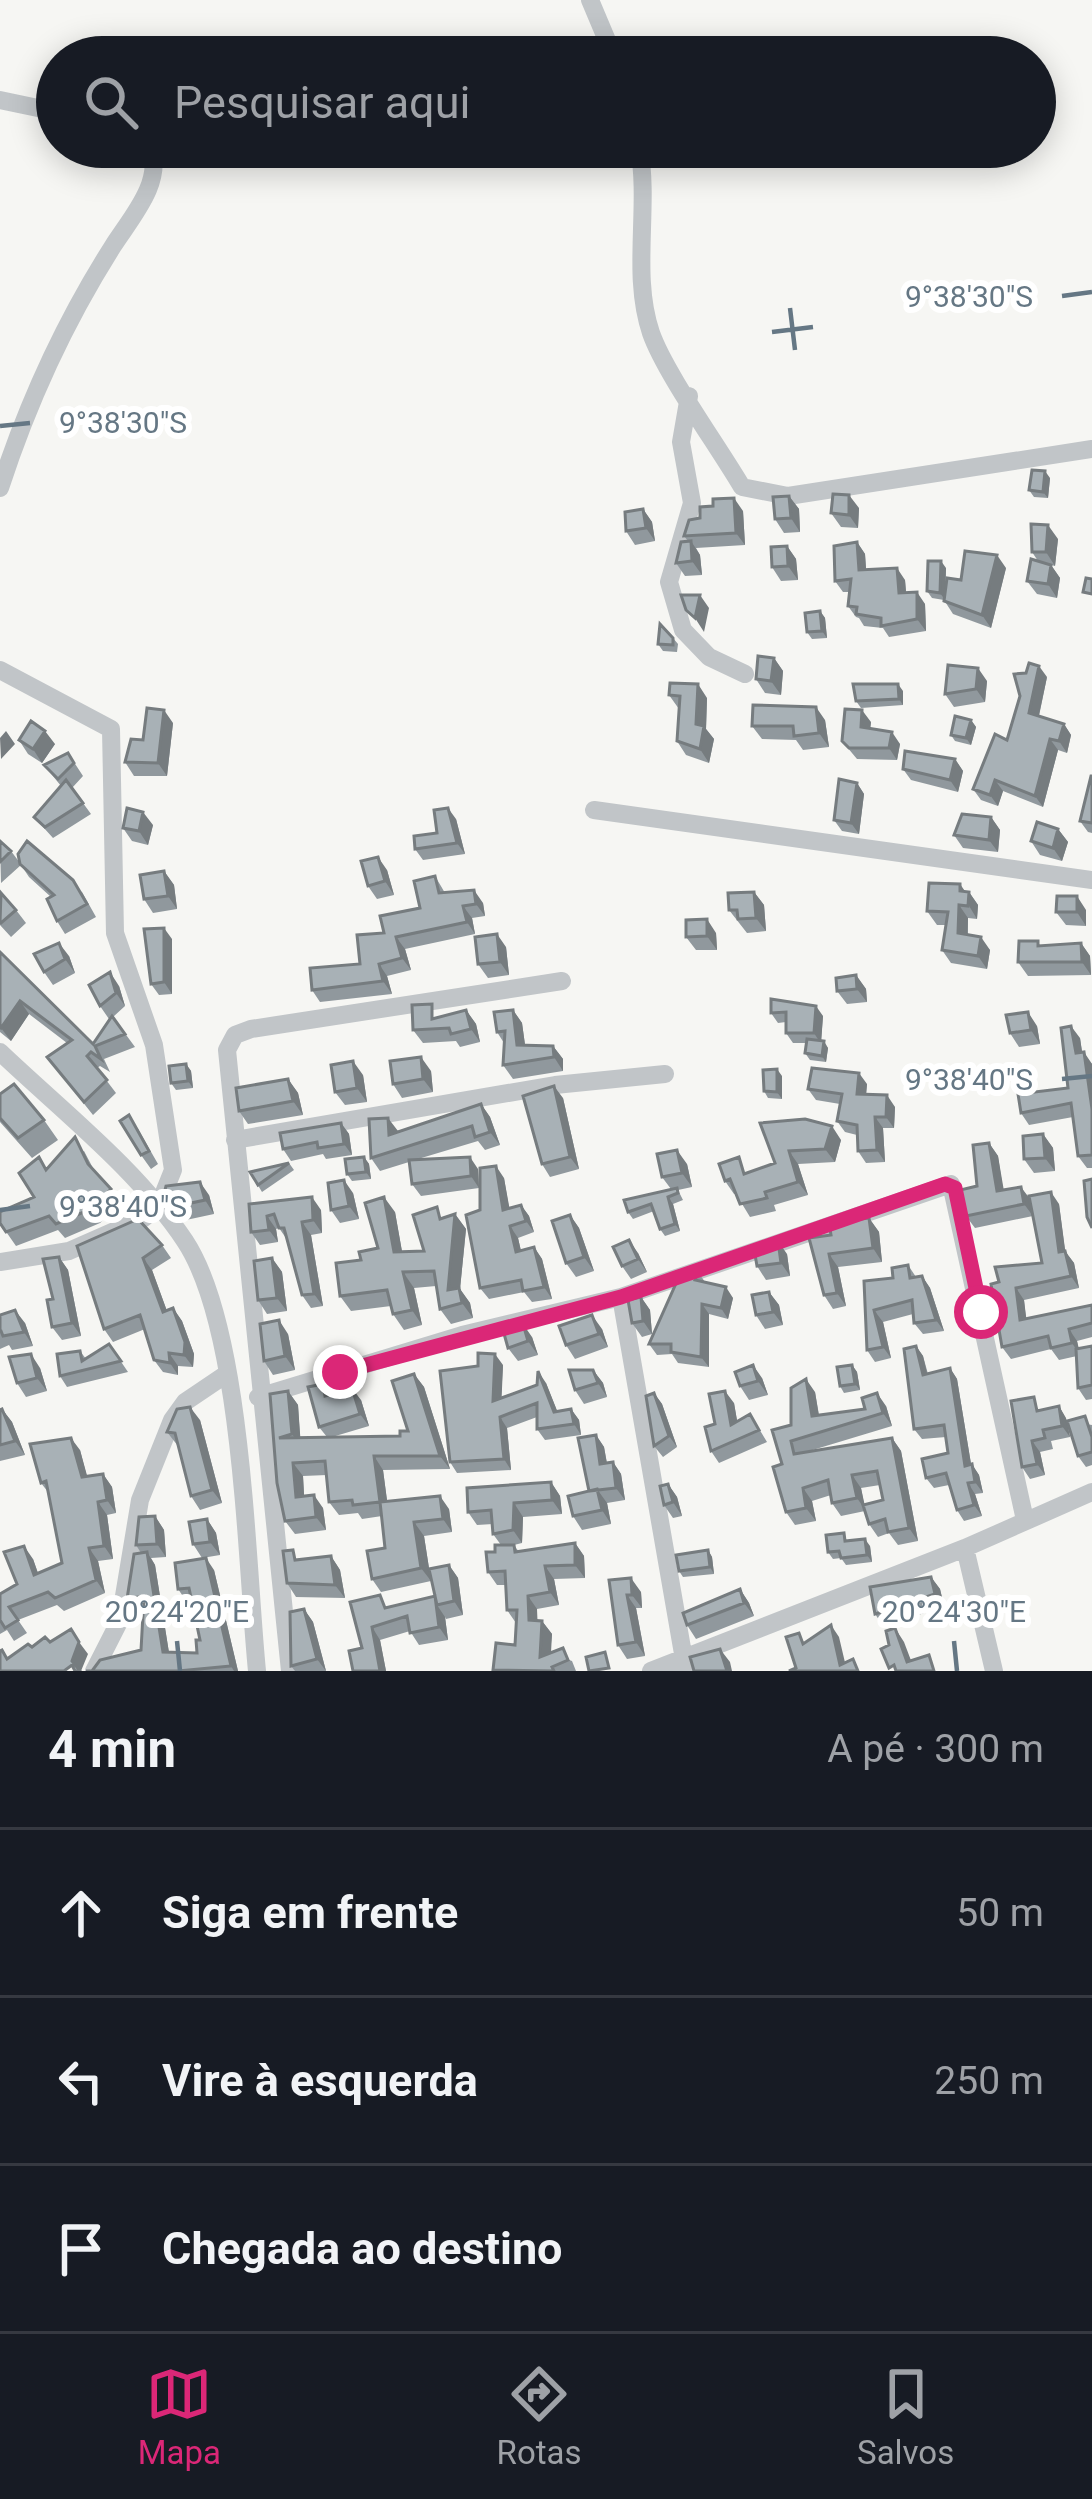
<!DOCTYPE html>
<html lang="pt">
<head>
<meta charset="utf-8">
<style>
	:root { --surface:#171b24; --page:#20242c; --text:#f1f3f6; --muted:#9ea1a6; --line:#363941; --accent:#db2777 }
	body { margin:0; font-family:Roboto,sans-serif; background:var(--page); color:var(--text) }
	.stop { position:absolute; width:36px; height:36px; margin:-27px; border:9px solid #db2777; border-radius:50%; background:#fff }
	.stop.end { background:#db2777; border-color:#fff; box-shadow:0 3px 12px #0008 }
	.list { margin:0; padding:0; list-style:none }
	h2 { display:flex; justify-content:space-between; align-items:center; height:156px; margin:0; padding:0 48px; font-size:51px }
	h2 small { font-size:39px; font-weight:400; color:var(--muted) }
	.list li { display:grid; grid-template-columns:78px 1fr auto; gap:36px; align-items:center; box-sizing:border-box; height:168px; padding:0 48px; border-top:3px solid var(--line) }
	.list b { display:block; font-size:45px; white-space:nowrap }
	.list em { font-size:39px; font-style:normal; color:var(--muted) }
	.icon { flex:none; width:66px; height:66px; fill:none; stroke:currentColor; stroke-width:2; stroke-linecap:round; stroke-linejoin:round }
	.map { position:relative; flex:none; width:1092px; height:1671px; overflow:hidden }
	.search { position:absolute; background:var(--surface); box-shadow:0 6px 30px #0003; left:36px; right:36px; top:36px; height:132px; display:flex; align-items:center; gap:30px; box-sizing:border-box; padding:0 42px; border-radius:66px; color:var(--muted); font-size:45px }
	.sheet { height:660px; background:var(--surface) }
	nav { display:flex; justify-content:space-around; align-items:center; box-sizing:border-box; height:168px; border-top:3px solid var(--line); background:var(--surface); font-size:33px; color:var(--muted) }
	nav a { display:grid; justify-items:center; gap:6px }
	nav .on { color:var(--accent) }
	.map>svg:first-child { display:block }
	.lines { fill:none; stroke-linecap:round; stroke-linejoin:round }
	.minor { stroke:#c1c5c8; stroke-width:18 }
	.wall { fill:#90989d; fill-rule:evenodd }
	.shaded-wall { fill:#767c7f }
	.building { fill:#a8b1b6; stroke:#767c7f; stroke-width:3 }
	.route { stroke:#db2777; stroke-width:15 }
	.ticks { fill:none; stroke:#657784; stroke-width:4.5 }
	.ticks-label { font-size:30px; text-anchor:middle; fill:#657784; stroke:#fff; stroke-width:12; stroke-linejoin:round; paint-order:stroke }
</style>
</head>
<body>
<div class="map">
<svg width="1092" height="1671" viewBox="0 0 1092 1671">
	<rect width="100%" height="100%" fill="#f6f6f3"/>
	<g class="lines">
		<path class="minor" d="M590 0 614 57
			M0 100 57 112
			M639 147C650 208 631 274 651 333 665 373 718 446 742 487L788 496 1092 449
			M689 396 681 442 692 503 669 582 683 630 709 657 745 674
			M0 488C28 402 64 323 113 246 130 219 165 181 150 147
			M0 670 111 729 115 933 154 1045 173 1170 159 1205 144 1218 69 1251 0 1262
			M594 810 1092 880
			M0 1052C62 1111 137 1169 185 1241 243 1329 246 1561 257 1671
			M235 1140 555 1085 665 1074
			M621 1297 686 1671
			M258 1397 462 1335 621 1297 951 1184 1025 1520
			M965 1548 994 1671
			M94 1671 120 1620 140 1500 172 1420 185 1402 228 1373
			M290 1671 227 1050 235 1035 251 1029 562 981
			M651 1671 965 1548 1092 1492"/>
	</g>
	<path class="wall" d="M1050 478 1048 498 1034 497 1029 490Z
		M789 496 799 509 800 532 784 533 775 519Z
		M859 508 858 528 841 527 831 513Z
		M643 509 652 522 655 541 635 545 626 531Z
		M743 511 745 545 696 548 700 555 702 575 685 576 676 563 688 541 684 536Z
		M1058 539 1055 566 1051 565 1060 578 1057 598 1037 594 1027 581 1038 561 1032 552Z
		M857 542 865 554 866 570 905 580 906 592 925 604 926 631 889 637 883 628 864 626 859 618 856 617 848 606 850 592H843L835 581Z
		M787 546 796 559 798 580 781 581 772 567Z
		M946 568 945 593 961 580 1006 568 991 628 953 614 944 600 932 598 927 591Z
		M820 611 825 618 827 638 812 639 807 632Z
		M673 638 678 644 677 652 663 651 658 644Z
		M774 658 783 671 781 695 765 693 756 679Z
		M1047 677 1039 716 1064 724 1071 735 1067 753 1058 750 1043 807 1003 791 998 806 981 800 973 789Z
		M987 681 985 702 954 707 945 694Z
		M903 691V705L861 708 856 701Z
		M669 695 707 698 706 729 714 739 709 763 686 755 677 741 679 709Z
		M825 720 829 747 803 750 796 740 762 739 752 726Z
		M971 720 976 727 971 745 955 741 951 735Z
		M871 722 870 729 900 744 897 760 857 759 842 741Z
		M173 723 167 776H134L125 762 143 740Z
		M19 740 55 744 42 763 28 754Z
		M68 753 83 776 72 788 91 814 53 838 34 817 61 786 44 765Z
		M955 759 963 771 958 792 911 780 903 769Z
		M1092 776V833L1088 832 1080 821Z
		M857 783 864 794 859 834 842 831 834 820Z
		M991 817 1000 830 998 852 963 848 954 835Z
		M456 819 465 854 423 860 415 849Z
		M153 825 148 845 132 841 123 828Z
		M1058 829 1068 842 1062 861 1040 855 1031 841Z
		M0 841 11 851 20 863 82 892 96 917 65 934 57 921 51 897 29 877 21 865 1 883Z
		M387 870 394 895 377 899 368 886Z
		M164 871 174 885 177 909 153 913 144 899Z
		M435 876 445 893 483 903 485 916 472 918 475 934 405 949 411 970 387 976 392 994 320 1002 312 990 360 964 384 933 420 908Z
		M965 891 969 892 978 905 977 919 968 918V935L990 950 987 969 951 963 942 950 946 925H937L927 911Z
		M754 892 764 905 766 931 747 933 729 910Z
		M0 894 16 910 26 923 11 937 0 925Z
		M1086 910V926L1066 925 1056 912Z
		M716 933 717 950H696L686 937Z
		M172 939V994L159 995 151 984Z
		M1081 943 1090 956 1091 975 1028 976 1018 962 1041 946Z
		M506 947 509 975 488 978 478 964Z
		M0 952 93 1044 109 1019 100 1006 119 986 125 1006 113 1017 135 1047 104 1059 110 1072 100 1066 97 1068 116 1093 93 1115 47 1057 67 1043 29 1014 11 1041 0 1032Z
		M69 956 75 973 53 985 44 972Z
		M856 975 866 989 867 1002 847 1004 837 991Z
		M771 999 823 1016 821 1041 828 1048 826 1062 810 1060 805 1053 806 1043H793L786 1033V1022L778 1023 771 1013Z
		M466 1010 476 1024 480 1042 460 1047 456 1041 423 1043 413 1030 441 1017Z
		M513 1010 522 1023 525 1045 553 1046 563 1059V1071L513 1079 503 1065 504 1043 497 1032Z
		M1037 1026 1040 1044 1019 1047 1010 1033Z
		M1080 1038 1082 1052 1092 1064V1168H1087L1078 1156 1073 1117 1029 1125 1021 1113 1068 1088Z
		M186 1064 191 1071 193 1088 176 1090 171 1083Z
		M431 1071 433 1092 402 1098 393 1084Z
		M363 1075 367 1102 345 1105 335 1092Z
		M782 1076V1099L768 1098 764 1091Z
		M288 1079 298 1093 303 1115 248 1124 239 1111Z
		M867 1084 866 1095 895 1107 894 1128H883L885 1162 866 1163 858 1151 857 1135 845 1132 837 1121 840 1104 816 1100 808 1089Z
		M0 1094 44 1120 58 1140 32 1158 0 1122Z
		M563 1098 579 1169 550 1177 542 1164Z
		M481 1104 490 1117 500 1145 485 1150 478 1141 418 1159 478 1169 479 1188 421 1196 412 1184 409 1162 380 1171 371 1158 398 1132Z
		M341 1123 349 1134 352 1155 326 1159 323 1154 291 1161 283 1149Z
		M760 1123 841 1140 835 1162 798 1164 808 1195 774 1205 776 1211 750 1217 736 1194H734L725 1181 775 1163Z
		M138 1129 158 1164 151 1169 141 1155Z
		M1043 1134 1053 1148 1055 1171 1034 1173 1024 1159Z
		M989 1143 998 1156 1003 1190 1030 1199 1059 1204 1065 1251 1074 1263 1079 1288 1024 1300 1026 1319 1092 1305V1337L1077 1341 1079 1349 1092 1346V1399L1086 1400 1078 1388 1077 1356 1059 1360 1051 1349 1011 1359 1002 1347 999 1282 1042 1263 1033 1216 975 1228 966 1216 977 1186Z
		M84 1151 94 1170 121 1203 100 1223 65 1238 58 1230 16 1246 0 1223 34 1197 47 1169Z
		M364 1157 369 1164 371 1179 352 1181 347 1174Z
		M289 1163 294 1170 262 1192 250 1172Z
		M687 1164 692 1187 678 1190 683 1200 673 1204 680 1231 665 1236 660 1229 654 1211 633 1219 628 1212 671 1189 662 1177Z
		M504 1178 509 1208 521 1205 529 1216 534 1232 518 1238 521 1251 534 1247 542 1259 552 1299 532 1302 524 1292 489 1299 480 1288V1210Z
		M165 1190 209 1195 214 1214 186 1220Z
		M353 1193 359 1219 340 1223 331 1210Z
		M249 1204 321 1210 322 1233 311 1235 323 1306 311 1308 302 1295 288 1241 279 1228 276 1229 278 1242 260 1245 251 1232Z
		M395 1212 402 1252 424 1251 444 1218 455 1214 466 1229 460 1289 470 1303 473 1318 451 1324 440 1309 436 1286 414 1288 422 1325 404 1330 393 1314 391 1306 351 1311 340 1296 361 1260 378 1248Z
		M570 1215 579 1228 594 1271 576 1277 566 1263Z
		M869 1218 879 1232 882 1262 838 1267 846 1306 833 1309 824 1295 831 1235Z
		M162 1245 171 1258 152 1270 167 1311 173 1308 182 1321 194 1354 193 1367 178 1366V1375L163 1372 154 1360 145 1329 113 1342 104 1329 77 1246Z
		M638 1253 647 1272 631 1279 622 1266Z
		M787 1254 790 1276 766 1280 757 1266Z
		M59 1257 68 1270 81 1336 62 1340 52 1327 53 1299Z
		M272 1258 282 1272 287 1311 267 1314 258 1300Z
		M908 1265 916 1277 922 1276 930 1288 944 1331 923 1334 914 1323 913 1314 883 1322 891 1358 875 1362 867 1350 864 1281 893 1278Z
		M698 1272 705 1282 733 1298 728 1319 709 1314V1367L678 1363 672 1354 657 1355 649 1344Z
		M769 1292 779 1305 783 1325 765 1329 756 1315Z
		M641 1297 650 1310 652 1334 642 1337 632 1323Z
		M0 1315 25 1323 33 1346 12 1350 9 1345 0 1349Z
		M602 1329 608 1347 575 1359 566 1345Z
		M288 1334 295 1370 273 1375 264 1361Z
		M532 1337 538 1355 518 1361 508 1348Z
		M109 1344 128 1372 67 1387 60 1376 80 1351 86 1359Z
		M916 1346 923 1356 928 1374 950 1368 957 1379 971 1464 979 1475 983 1493 975 1494 982 1516 964 1521 957 1510 949 1485 934 1488 926 1478 948 1453 946 1437 922 1439 914 1429Z
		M503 1365 501 1398 546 1383 557 1411 571 1409 579 1420 581 1435 545 1440 537 1429V1417L507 1428 511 1470 457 1473 450 1462Z
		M852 1365 857 1372 860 1390 844 1393 840 1386Z
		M40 1368 47 1391 26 1397 17 1383Z
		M593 1370 603 1383 607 1397 584 1404 575 1390Z
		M414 1374 424 1387 450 1469 383 1470 387 1501 449 1509 452 1532 424 1536 431 1581 381 1592 372 1579 385 1548 382 1516 362 1519 358 1513 339 1515 329 1502 327 1475 303 1476 304 1496 323 1508 326 1530 295 1534 285 1521 277 1483 288 1391 298 1405 300 1438 327 1437 319 1427 330 1394 361 1400 369 1426 332 1437 400 1436 408 1431Z
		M762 1378 768 1395 749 1400 740 1386Z
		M815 1392 819 1415 886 1406 892 1426 806 1452 892 1438 901 1451 918 1541 898 1545 889 1533 878 1537 869 1524 865 1511 841 1516 832 1503 831 1495 812 1501 816 1521 795 1525 786 1512 782 1464 791 1425ZM880 1485 883 1500 864 1504 861 1488Z
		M654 1393 662 1404 677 1447 663 1457 654 1446Z
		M734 1403 737 1421 750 1414 767 1442 719 1463 711 1451 715 1424Z
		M1059 1406 1067 1421 1092 1425V1465L1086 1467 1078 1456 1067 1422 1070 1437 1051 1441 1053 1449 1040 1452 1045 1475 1030 1479 1022 1467 1042 1410Z
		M2 1409 12 1422 25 1455 0 1461V1410Z
		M200 1420 222 1503 200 1510 191 1496 178 1446 167 1432Z
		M596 1435 604 1447 607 1463 613 1462 621 1474 625 1500 607 1503 611 1524 582 1530 573 1516 589 1491Z
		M80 1450 87 1477 103 1474 112 1487 116 1513 107 1515 113 1559 98 1561 105 1593 64 1611 57 1605 18 1620 27 1633 14 1641 7 1630 0 1634V1594L17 1584 33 1559 38 1573 62 1563 48 1492 41 1483Z
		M551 1482 560 1496 562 1514 523 1517 522 1543 514 1545 519 1552 575 1543 584 1556 585 1578 554 1579 559 1605 537 1609V1621H542L552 1634 550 1653 572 1661 576 1671H494L515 1645 516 1623 507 1610 506 1585H497L488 1572 495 1552 501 1545 493 1534V1524L477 1525 468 1512Z
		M668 1484 677 1497 682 1516 673 1518 664 1505Z
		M155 1516 164 1530 166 1557 151 1558 155 1565 169 1653H197L200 1640 192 1601 187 1602 178 1589 214 1570 238 1671H86H92L141 1650 144 1609 135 1611 127 1599 141 1553 136 1545Z
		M207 1519 216 1533 220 1555 202 1558 193 1544Z
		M849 1541 870 1546 872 1562 846 1565 841 1558 833 1559 828 1552Z
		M708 1550 712 1557 714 1574 683 1577 679 1571Z
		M331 1556 340 1570 345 1598 296 1597 287 1583 300 1560Z
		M449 1565 458 1578 463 1615 446 1619 445 1617 448 1640 419 1645 410 1631 380 1640 386 1671H353L362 1648 350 1602 389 1607 435 1596Z
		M931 1577 940 1589 944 1606 884 1627 875 1614Z
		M609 1580 641 1592 642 1608H636L645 1656 627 1659 618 1645Z
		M740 1589 749 1603 754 1616 696 1639 687 1625Z
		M304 1609 313 1622 326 1671H295L291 1666Z"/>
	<path class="shaded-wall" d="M1045 471 1050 478 1048 498 1043 492Z
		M849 495 859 508 858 528 849 515Z
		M789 496 799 509 800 532 791 518Z
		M734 498 743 511 745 545 736 533Z
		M643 509 652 522 655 541 646 528Z
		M1048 525 1058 539 1055 566 1046 552Z
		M691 541 700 555 702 575 692 561Z
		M857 542 865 554 867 582 859 570Z
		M787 546 796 559 798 580 788 566Z
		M997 555 1006 568 991 628 982 615Z
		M941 561 946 568 945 600 940 593Z
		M1051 565 1060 578 1057 598 1048 584Z
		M897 568 905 580 907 604 899 593Z
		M917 592 925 604 926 631 917 619Z
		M700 595 709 608 704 632 695 618Z
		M820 611 825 618 827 638 822 631Z
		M774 658 783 671 781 695 771 681Z
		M1039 666 1047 677 1037 724 1029 713Z
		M978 668 987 681 985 702 976 689Z
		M698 684 707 698 706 729 714 739 709 763 700 749 696 724Z
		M898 684 903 691V705L899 699Z
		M816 707 825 720 829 747 819 733Z
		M164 710 173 723 167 776 158 763Z
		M862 710 871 722 869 739 861 727Z
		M971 720 976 727 971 745 966 738Z
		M1064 724 1071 735 1067 753 1059 741Z
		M6 731 15 744 1 759 0 738Z
		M45 731 55 744 42 763 33 749Z
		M892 732 900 744 897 760 889 748Z
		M1050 739 1058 750 1043 807 1035 796Z
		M955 759 963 771 958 792 950 780Z
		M995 780 1003 791 998 806 990 795Z
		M857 783 864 794 859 834 851 823Z
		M448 808 456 819 465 854 457 843Z
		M143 812 153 825 148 845 139 831Z
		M991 817 1000 830 998 852 989 840Z
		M1058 829 1068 842 1062 861 1053 848Z
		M378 857 387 870 394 895 385 881Z
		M164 871 174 885 177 909 168 896Z
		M960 884 969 897V892L978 905 977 919 960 891Z
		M474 890 483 903 485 916 476 904Z
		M754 892 764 905 766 931 756 918Z
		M1077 896 1086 910V926L1077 912Z
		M959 905 968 918 967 946 958 933Z
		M463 906 472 918 475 934 467 922Z
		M707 919 716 933 717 950 707 936Z
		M164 928 172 939V994L164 982Z
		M497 934 506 947 509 975 500 962Z
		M396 937 405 949 411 970 402 958Z
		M981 937 990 950 987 969 978 956Z
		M59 943 69 956 75 973 65 959Z
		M1081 943 1090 956 1091 975 1082 962Z
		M379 964 387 976 392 994 383 981Z
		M110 972 119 986 125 1006 116 993Z
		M856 975 866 989 867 1002 857 989Z
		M20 1001 29 1014 11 1041 1 1028Z
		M816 1006 823 1016 821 1044 814 1033Z
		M466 1010 476 1024 480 1042 471 1029Z
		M513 1010 522 1023 527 1059 517 1045Z
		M1028 1012 1037 1026 1040 1044 1031 1030Z
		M1071 1026 1080 1038 1084 1065 1076 1053Z
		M824 1041 828 1048 826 1062 822 1056Z
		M553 1046 563 1059V1071L554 1057Z
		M1084 1052 1092 1064V1109Z
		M421 1057 431 1071 433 1092 423 1079Z
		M353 1061 363 1075 367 1102 357 1088Z
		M186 1064 191 1071 193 1088 188 1081Z
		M777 1069 782 1076V1099L777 1092Z
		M859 1073 867 1084 865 1106 857 1094Z
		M288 1079 298 1093 303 1115 293 1101Z
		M554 1086 563 1098 579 1169 570 1157Z
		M887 1095 895 1107 894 1128 886 1117Z
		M481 1104 490 1117 500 1145 490 1132Z
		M875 1117 883 1128 885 1162 877 1150Z
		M388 1118 398 1131 389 1135Z
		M341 1123 349 1134 352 1155 344 1144Z
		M832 1126 841 1140 835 1162 825 1149Z
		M1043 1134 1053 1148 1055 1171 1045 1158Z
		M989 1143 998 1156 1006 1203 997 1191Z
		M677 1150 687 1164 692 1187 682 1173Z
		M789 1151 798 1164 808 1195 798 1182Z
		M364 1157 369 1164 371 1179 366 1172Z
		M470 1157 478 1169 479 1188 471 1176Z
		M496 1166 504 1178 512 1222 503 1210Z
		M344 1180 353 1193 359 1219 349 1206Z
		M200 1182 209 1195 214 1214 205 1200Z
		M1021 1187 1030 1199 1033 1216 1024 1204Z
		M1051 1192 1059 1204 1067 1264 1059 1252Z
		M312 1197 321 1210 322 1233 313 1220Z
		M384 1197 395 1212 405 1268 394 1252Z
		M668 1197 673 1204 680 1231 675 1224Z
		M521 1205 529 1216 534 1232 526 1221Z
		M455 1214 466 1229 460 1289 470 1303 473 1318 462 1303 460 1291 458 1306 448 1290Z
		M570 1215 579 1228 594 1271 584 1257Z
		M267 1216 276 1229 278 1242 269 1230Z
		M869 1218 879 1232 882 1262 873 1248Z
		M302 1222 311 1235 323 1306 314 1294Z
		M510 1226 518 1238 524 1264 516 1252Z
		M629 1240 638 1253 647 1272 638 1259Z
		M778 1241 787 1254 790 1276 781 1263Z
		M534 1247 542 1259 552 1299 544 1287Z
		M1065 1251 1074 1263 1079 1288 1071 1276Z
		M829 1254 838 1267 846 1306 837 1293Z
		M59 1257 68 1270 81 1336 72 1323Z
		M143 1258 152 1270 172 1325 163 1312Z
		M272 1258 282 1272 287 1311 277 1298Z
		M403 1272 414 1288 422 1325 412 1310Z
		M922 1276 930 1288 944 1331 936 1320Z
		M726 1287 733 1298 728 1319 721 1308Z
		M1016 1288 1024 1300 1028 1332 1020 1320Z
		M769 1292 779 1305 783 1325 773 1312Z
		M641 1297 650 1310 652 1334 643 1321Z
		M702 1304 709 1314V1367L701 1357Z
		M173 1308 182 1321 194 1354 193 1367 184 1355Z
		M15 1310 25 1323 33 1346 24 1332Z
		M874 1310 883 1322 891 1358 883 1347Z
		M592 1315 602 1329 608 1347 599 1334Z
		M279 1320 288 1334 295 1370 285 1356Z
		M523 1324 532 1337 538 1355 528 1341Z
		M1069 1329 1077 1341 1080 1355 1072 1343Z
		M916 1346 923 1356 930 1386 923 1375Z
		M169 1353 178 1366V1375L170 1363Z
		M31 1354 40 1368 47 1391 37 1378Z
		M495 1354 503 1365 501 1412 493 1401Z
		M753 1365 762 1378 768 1395 758 1381Z
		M852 1365 857 1372 860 1390 855 1384Z
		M950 1368 957 1379 973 1476 965 1466Z
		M593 1370 603 1383 607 1397 598 1383Z
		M538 1371 546 1383 562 1423 554 1412Z
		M414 1374 424 1387 450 1469 440 1456Z
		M806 1379 815 1392 821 1429 812 1416Z
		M352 1388 361 1400 369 1426 360 1414Z
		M288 1391 298 1405 301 1447 292 1434Z
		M725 1391 734 1403 740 1437 731 1425Z
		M654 1393 662 1404 677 1447 669 1436Z
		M877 1393 886 1406 892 1426 883 1413Z
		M1059 1406 1066 1418 1070 1437 1062 1426Z
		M190 1407 200 1420 222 1503 212 1490Z
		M2 1409 12 1422 25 1455 15 1441Z
		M571 1409 579 1420 581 1435 574 1424Z
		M500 1417 507 1428 511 1470 504 1459Z
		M596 1435 604 1447 609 1476 600 1464Z
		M71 1438 80 1450 91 1490 82 1477Z
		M892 1438 901 1451 918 1541 909 1528Z
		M1032 1441 1040 1452 1045 1475 1037 1464Z
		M374 1456 383 1470 389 1515 380 1502Z
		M613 1462 621 1474 625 1500 616 1488Z
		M293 1463 303 1476 305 1511 296 1497Z
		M972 1464 979 1475 983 1493 975 1482Z
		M103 1474 112 1487 116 1513 107 1500Z
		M852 1475 861 1488 866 1511 857 1498Z
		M551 1482 560 1496 562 1514 552 1500Z
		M968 1483 975 1494 982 1516 974 1505Z
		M668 1484 677 1497 682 1516 673 1502Z
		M803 1488 812 1501 816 1521 806 1508Z
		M597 1489 607 1503 611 1524 602 1510Z
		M314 1495 323 1508 326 1530 316 1517Z
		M440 1496 449 1509 452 1532 443 1519Z
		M98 1502 107 1515 113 1559 104 1546Z
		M514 1503 523 1517 522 1543 513 1530Z
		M155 1516 164 1530 166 1557 157 1544Z
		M207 1519 216 1533 220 1555 210 1542Z
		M414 1522 424 1536 431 1581 421 1568Z
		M865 1539 870 1546 872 1562 867 1555Z
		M575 1543 584 1556 585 1578 575 1565Z
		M24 1546 33 1559 43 1588 34 1575Z
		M89 1548 98 1561 105 1593 96 1580Z
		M708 1550 712 1557 714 1574 710 1567Z
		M147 1552 155 1565 171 1665 163 1652Z
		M331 1556 340 1570 345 1598 335 1585Z
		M206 1558 214 1570 238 1671H234L231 1666Z
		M449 1565 458 1578 463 1615 454 1601Z
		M545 1566 554 1579 559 1605 550 1592Z
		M931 1577 940 1589 944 1606 935 1594Z
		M631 1578 641 1592 642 1608 632 1595Z
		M740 1589 749 1603 754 1616 744 1603Z
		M627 1595 636 1608 645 1656 636 1642Z
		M435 1596 437 1605 445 1617 448 1640 439 1627Z
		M528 1596 537 1609 538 1633 529 1620Z
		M304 1609 313 1622 326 1671 317 1659Z
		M542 1621 552 1634 550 1671 540 1657Z
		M831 1625 839 1637 847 1671 840 1665Z
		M372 1627 380 1640 386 1671H380Z
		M895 1628 904 1642 915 1671 907 1662Z
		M79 1642 88 1654 81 1671 72 1661Z
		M720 1649 730 1662 732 1671H727Z"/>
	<path class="building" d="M1032 470 1045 471 1043 492 1029 490Z
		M833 494 849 495V515L831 513Z
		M789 496 791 518 775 519 773 497Z
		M734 498 736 533 684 536 689 520 700 518V507L713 506V499Z
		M643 509 646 528 626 531 625 512Z
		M1031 524 1048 525 1046 552H1032Z
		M691 541 692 561 676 563 681 542Z
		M857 542 859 570 897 568 899 593 917 592V619L881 626V618L856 614 857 607 848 606 851 579 835 581 834 546Z
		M787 546 788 566 772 567 771 547Z
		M965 551 997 555 982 615 944 601 947 578 961 580Z
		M1031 559 1051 565 1048 584 1027 581Z
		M928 561H941L940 593 927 591Z
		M1086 578 1092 579V594L1083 592Z
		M681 595H700L695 618 686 610Z
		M820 611 822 631 807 632 805 613Z
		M660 624 673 638V645L658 644Z
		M758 656 774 658 771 681 756 679Z
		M1029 663 1039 666 1029 713 1064 724 1059 741 1050 739 1035 796 995 780 990 795 973 789 995 734 1007 740 1020 696 1014 674 1026 673Z
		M948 665 978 668 976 689 945 694Z
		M670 683 698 684 696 724 704 726 700 749 677 741 680 696 669 695Z
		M853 684H898L899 699 856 701Z
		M753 705 816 707 819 733 794 736 793 726H752Z
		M147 708 164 710 158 763 125 762 131 739 143 740Z
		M845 709 862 710 861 727 892 732 889 748H849L842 741Z
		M955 716 971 720 966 738 951 735Z
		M31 721 45 731 33 749 19 740Z
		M905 751 955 759 950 780 903 769Z
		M68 753 74 763 58 779 44 765Z
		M1091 776H1092V823L1080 821Z
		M839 779 857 783 851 823 834 820Z
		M66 780 83 803 45 827 34 817Z
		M127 808 143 812 139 831 123 828Z
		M448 808 457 843 415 849 414 836 437 833 434 810Z
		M962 814 991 817 989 840 954 835Z
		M1037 822 1058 829 1053 848 1031 841Z
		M0 841 11 851 0 862Z
		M27 841 73 880 87 904 57 921 47 899 54 895 20 864 18 854Z
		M378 857 385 881 368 886 361 861Z
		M164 871 168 896 144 899 140 875Z
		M435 876 439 893 474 890 476 904 463 906 467 922 396 937 402 958 379 964 383 981 312 990 310 968 360 964 357 935 384 933 380 916 420 908 414 881Z
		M929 883 960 884V891L969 892 968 906 959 905 958 933 981 937 978 956 942 950 948 912 927 911Z
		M754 892 756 918 738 919 737 910H729L728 893Z
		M1 893 16 910 1 923 0 922Z
		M1057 896H1077V912H1056Z
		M707 919V936L686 937V920Z
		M164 928V982L151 984 144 929Z
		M497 934 500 962 478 964 475 937Z
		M1019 941H1038V946L1081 943 1082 962H1018Z
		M59 943 65 959 44 972 34 954Z
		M0 952 93 1044 112 1016 125 1034 95 1046 101 1059 91 1052 87 1056 107 1080 84 1102 47 1057 72 1040 20 1001 1 1028 0 1027Z
		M110 972 116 993 100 1006 89 985Z
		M856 975 857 989 837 991 836 978Z
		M771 999 816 1006 814 1033H786V1012L771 1013Z
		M432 1004V1019L466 1010 471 1029 451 1034 449 1028 413 1030 412 1005Z
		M513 1010 517 1045 553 1046 554 1057 503 1065 505 1031 497 1032 494 1012Z
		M1028 1012 1031 1030 1010 1033 1006 1015Z
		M1071 1026 1076 1053 1084 1052 1092 1109V1155L1078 1156 1071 1103 1021 1113 1018 1094 1068 1088 1061 1028Z
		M807 1039 824 1041 822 1056 805 1053Z
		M421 1057 423 1079 393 1084 390 1061Z
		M353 1061 357 1088 335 1092 331 1065Z
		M186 1064 188 1081 171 1083 169 1066Z
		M812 1068 859 1073 857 1094 887 1095 886 1117H875L877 1150 858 1151 857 1125 837 1121 842 1094 808 1089Z
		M777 1069V1092L764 1091 763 1070Z
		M288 1079 293 1101 239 1111 236 1088Z
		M14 1084 44 1120 18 1138 0 1118V1094Z
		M554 1086 570 1157 542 1164 523 1096Z
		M481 1104 490 1132 475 1137 472 1126 371 1158 369 1119 388 1118 389 1135Z
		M129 1115 149 1151 141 1155 120 1121Z
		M805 1119 832 1126 825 1149 789 1151 798 1182 765 1192 767 1198 740 1204 730 1179 725 1181 719 1164 739 1157 744 1174 775 1163 760 1123Z
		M341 1123 344 1144 318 1148 317 1142 283 1149 280 1133Z
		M1043 1134 1045 1158 1024 1159 1023 1136Z
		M75 1137 88 1164 111 1189 91 1209 56 1224 49 1216 6 1232 0 1223V1212L34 1197 19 1173 39 1157 46 1170Z
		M989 1143 997 1191 1021 1187 1024 1204 966 1216 960 1190 977 1186 973 1145Z
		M677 1150 682 1173 662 1177 657 1154Z
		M364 1157 366 1172 347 1174 345 1159Z
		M470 1157 471 1176 412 1184 409 1160Z
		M289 1163 258 1185 250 1172Z
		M496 1166 503 1210 521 1205 526 1221 510 1226 516 1252 534 1247 544 1287 523 1291 521 1280 480 1288 466 1215 480 1210V1168Z
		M1092 1179V1228L1087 1217 1084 1181Z
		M344 1180 349 1206 331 1210 328 1183Z
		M200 1182 205 1200 177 1206 165 1190 166 1186Z
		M677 1188 678 1193 668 1197 675 1224 660 1229 651 1204 628 1212 624 1200Z
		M1051 1192 1059 1252 1065 1251 1071 1276 1016 1288 1020 1320 1092 1305V1323L1069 1329 1072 1343 1051 1348 1048 1336 1002 1347 991 1284 999 1282 995 1267 1042 1263 1029 1196Z
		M312 1197 313 1220 302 1222 314 1294 302 1295 284 1228H279L274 1214 267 1216 269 1230 251 1232 249 1204Z
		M384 1197 394 1252 424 1251 413 1215 437 1207 440 1219 455 1214 448 1290 459 1288 462 1303 440 1309 434 1271 403 1272 412 1310 393 1314 387 1290 340 1296 336 1263 361 1260 359 1252 378 1248 365 1203Z
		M570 1215 584 1257 566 1263 552 1221Z
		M869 1218 873 1248 829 1254 837 1293 824 1295 809 1238 831 1235 829 1223Z
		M138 1219 162 1245 143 1258 163 1312 173 1308 185 1342 184 1355 169 1353 170 1363 154 1360 140 1315 104 1329 77 1246Z
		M629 1240 638 1259 622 1266 613 1247Z
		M778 1241 781 1263 757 1266 754 1249Z
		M59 1257 72 1323 52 1327 47 1300 53 1299 43 1259Z
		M272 1258 277 1298 258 1300 254 1261Z
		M908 1265 910 1278 922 1276 936 1320 914 1323 912 1300 874 1310 883 1347 867 1350 864 1281 893 1278 892 1268Z
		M698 1272 695 1280 726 1287 721 1308 702 1304 701 1357 671 1352V1344H649L678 1279Z
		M769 1292 773 1312 756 1315 752 1295Z
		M641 1297 643 1321 632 1323 628 1300Z
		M15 1310 24 1332 3 1336 1 1331H0V1315Z
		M592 1315 599 1334 566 1345 559 1326Z
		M279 1320 285 1356 264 1361 260 1324Z
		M523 1324 528 1341 508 1348 503 1330Z
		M109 1344 121 1361 60 1376 57 1354 80 1351 82 1361Z
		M916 1346 923 1375 950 1368 965 1466 972 1464 975 1482 968 1483 974 1505 957 1510 946 1473 926 1478 922 1459 948 1453 944 1425 914 1429 904 1349Z
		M1092 1346V1385L1078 1388 1076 1349Z
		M478 1353 495 1354 493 1401 537 1385 538 1371 554 1412 571 1409 574 1424 537 1429V1403L500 1417 504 1459 450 1462 440 1371 478 1366Z
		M31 1354 37 1378 17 1383 9 1357Z
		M753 1365 758 1381 740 1386 735 1372Z
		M852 1365 855 1384 840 1386 837 1367Z
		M569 1370H593L598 1383 575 1390Z
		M414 1374 440 1456H374L380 1502 353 1505 352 1500 329 1502 325 1461 293 1463 296 1497 314 1495 316 1517 285 1521 277 1483 270 1394 288 1391 292 1434 279 1438 400 1436V1431H408L392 1381Z
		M806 1379 812 1416 865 1409 862 1398 877 1393 883 1413 791 1441 794 1454 892 1438 909 1528 888 1532 885 1519 869 1524 863 1505 883 1500 877 1471 852 1475 857 1498 832 1503 828 1480 803 1488 806 1508 786 1512 773 1467 782 1464 772 1430 791 1425V1388Z
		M323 1384 325 1396 352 1388 360 1414 319 1427 308 1387Z
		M725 1391 731 1425 750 1414 759 1430 711 1451 705 1427 715 1424 709 1394Z
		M654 1393 669 1436 654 1446 646 1396Z
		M1034 1397 1037 1411 1059 1406 1062 1426 1043 1430 1045 1438 1032 1441 1037 1464 1022 1467 1011 1401Z
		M190 1407 212 1490 191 1496 175 1433 167 1432 177 1409Z
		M2 1409 15 1441 0 1445V1410Z
		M1085 1416 1092 1437V1452L1078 1456 1067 1421Z
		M596 1435 600 1464 613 1462 616 1488 589 1491 578 1438Z
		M71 1438 82 1477 103 1474 107 1500 98 1502 104 1546 89 1548 96 1580 55 1598 48 1592 9 1607 18 1620 5 1628 0 1620V1594L17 1584 4 1552 24 1546 34 1575 62 1563 46 1481 41 1483 30 1444Z
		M551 1482 552 1500 514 1503 513 1530 493 1534 491 1510 468 1512 467 1488Z
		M668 1484 673 1502 664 1505 660 1486Z
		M597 1489 602 1510 573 1516 568 1496Z
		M440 1496 443 1519 414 1522 421 1568 372 1579 367 1551 385 1548 380 1502Z
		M155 1516 157 1544 136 1545 139 1517Z
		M207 1519 210 1542 193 1544 189 1522Z
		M844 1533 845 1541 865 1539 867 1555 841 1558 839 1551 828 1552 826 1535Z
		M575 1543V1565L545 1566 550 1592 528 1596 529 1620 542 1621 540 1657 563 1648 568 1660 552 1667 554 1671 493 1670 496 1643 515 1645 517 1610H507L505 1571 488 1572 486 1552H495V1545H514L515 1552Z
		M293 1550 295 1560 331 1556 335 1585 287 1583 283 1551Z
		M708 1550 710 1567 679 1571 676 1555Z
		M147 1552 163 1652 197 1653 196 1640H200L189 1588 178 1589 175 1563 206 1558 231 1666 178 1671H86H92L100 1660 141 1650 144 1596 127 1599 134 1554Z
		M449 1565 454 1601 437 1605 429 1569Z
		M931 1577 935 1594 875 1614 870 1587Z
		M631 1578 632 1595H627L636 1642 618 1645 609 1580Z
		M740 1589 744 1603 687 1625 683 1613Z
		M380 1595 385 1608 435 1596 439 1627 410 1633 407 1616 372 1627 380 1671H353L349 1651 362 1648 350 1602Z
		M304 1609 317 1659 291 1666 290 1612Z
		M831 1625 840 1665 853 1659 858 1671H789L796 1668 786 1637 799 1633 803 1644Z
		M895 1628 907 1662 929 1655 934 1671H896L894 1665 889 1668 881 1649 889 1645 886 1631Z
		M71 1629 79 1642 72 1661 80 1671H75L72 1665 64 1671H0V1651L2 1650 7 1659 28 1644 32 1647 45 1637 50 1642Z
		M720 1649 727 1671H694L690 1657Z
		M605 1652 609 1668 589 1671 586 1657Z"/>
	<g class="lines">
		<path class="route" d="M340 1372 621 1297 945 1184 955 1188 981 1312"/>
	</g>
	<path class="ticks" d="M1062 296 1092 292M790 308 795 350M772 332 813 327M0 426 30 423M1062 1079 1092 1076M0 1210 30 1206M177 1641 180 1671M954 1641 957 1671"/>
	<g class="ticks-label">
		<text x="969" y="307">9°38'30"S</text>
		<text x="123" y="433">9°38'30"S</text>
		<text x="969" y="1090">9°38'40"S</text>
		<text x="123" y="1217">9°38'40"S</text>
		<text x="177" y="1622">20°24'20"E</text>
		<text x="954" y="1622">20°24'30"E</text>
	</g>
</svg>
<div class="stop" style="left:981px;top:1312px"></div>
<div class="stop end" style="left:340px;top:1372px"></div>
<div class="search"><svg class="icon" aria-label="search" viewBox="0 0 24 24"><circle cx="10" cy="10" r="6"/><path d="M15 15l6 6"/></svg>Pesquisar aqui</div>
</div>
<section class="sheet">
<h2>4 min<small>A pé · 300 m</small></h2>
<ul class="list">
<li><svg class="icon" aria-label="ahead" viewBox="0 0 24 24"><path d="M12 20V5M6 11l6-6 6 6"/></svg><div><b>Siga em frente</b></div><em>50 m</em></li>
<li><svg class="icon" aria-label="left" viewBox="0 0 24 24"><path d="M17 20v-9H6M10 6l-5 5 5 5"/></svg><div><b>Vire à esquerda</b></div><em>250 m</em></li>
<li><svg class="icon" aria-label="arrive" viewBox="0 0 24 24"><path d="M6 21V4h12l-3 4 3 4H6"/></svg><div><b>Chegada ao destino</b></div></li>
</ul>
</section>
<nav>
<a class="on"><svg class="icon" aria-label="map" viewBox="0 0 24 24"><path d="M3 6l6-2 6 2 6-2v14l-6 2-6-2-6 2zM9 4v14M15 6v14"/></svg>Mapa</a>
<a><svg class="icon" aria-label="directions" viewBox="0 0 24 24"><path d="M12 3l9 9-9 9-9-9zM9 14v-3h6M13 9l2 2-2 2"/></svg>Rotas</a>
<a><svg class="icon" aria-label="saved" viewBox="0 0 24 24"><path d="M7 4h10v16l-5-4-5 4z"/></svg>Salvos</a>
</nav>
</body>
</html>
